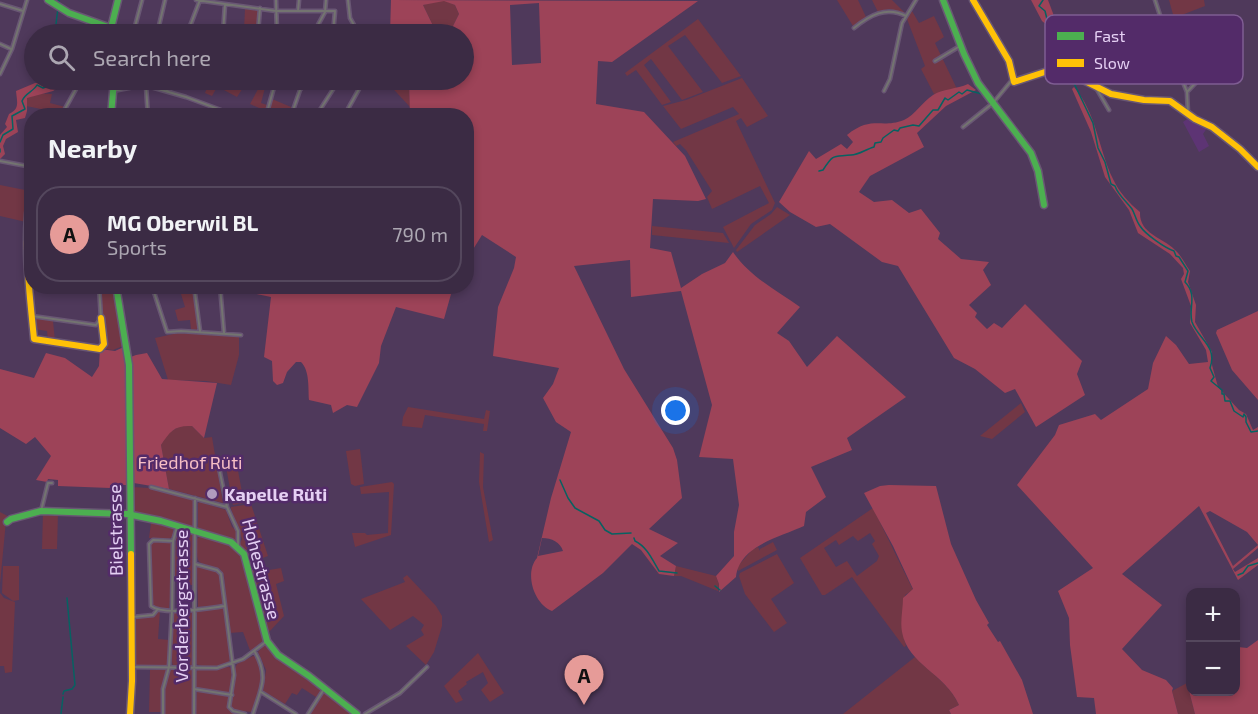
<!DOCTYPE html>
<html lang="en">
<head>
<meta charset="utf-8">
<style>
	:root { --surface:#3b2b44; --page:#42334b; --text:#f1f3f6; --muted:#aca7b2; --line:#54475d; --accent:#e69b98 }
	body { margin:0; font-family:"Exo 2",sans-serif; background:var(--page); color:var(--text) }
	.controls { position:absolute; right:18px; bottom:18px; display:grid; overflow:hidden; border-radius:12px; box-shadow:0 3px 9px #0003 }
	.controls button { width:54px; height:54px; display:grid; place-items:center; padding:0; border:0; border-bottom:2px solid var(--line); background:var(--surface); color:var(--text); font:30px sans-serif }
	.you { position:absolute; left:676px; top:411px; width:21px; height:21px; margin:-15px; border:4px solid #fff; border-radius:50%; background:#1a73e8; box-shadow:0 0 0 9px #1a73e833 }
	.badge { display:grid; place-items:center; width:39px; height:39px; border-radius:50%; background:var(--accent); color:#111; font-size:20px; font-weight:700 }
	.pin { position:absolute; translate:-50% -50px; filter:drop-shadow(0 2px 3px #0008) }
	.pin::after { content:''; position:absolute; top:32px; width:21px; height:18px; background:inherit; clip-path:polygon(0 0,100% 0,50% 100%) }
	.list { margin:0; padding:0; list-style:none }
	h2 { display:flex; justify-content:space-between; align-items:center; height:78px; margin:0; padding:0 24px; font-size:26px }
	h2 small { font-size:20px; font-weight:400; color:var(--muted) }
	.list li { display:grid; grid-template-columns:39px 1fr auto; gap:18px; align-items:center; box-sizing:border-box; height:96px; margin:0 12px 12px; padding:0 12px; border:2px solid var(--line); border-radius:24px }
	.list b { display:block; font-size:22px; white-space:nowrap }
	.list p { margin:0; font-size:20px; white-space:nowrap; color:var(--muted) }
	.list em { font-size:20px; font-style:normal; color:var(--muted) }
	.icon { flex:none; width:33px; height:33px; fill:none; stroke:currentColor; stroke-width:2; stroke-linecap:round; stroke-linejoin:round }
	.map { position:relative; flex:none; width:1258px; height:714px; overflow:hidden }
	.search { position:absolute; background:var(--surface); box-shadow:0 3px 9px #0003; left:24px; top:24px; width:450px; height:66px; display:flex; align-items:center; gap:15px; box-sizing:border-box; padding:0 21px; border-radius:33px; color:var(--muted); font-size:22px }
	.panel { position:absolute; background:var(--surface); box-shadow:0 3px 9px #0003; left:24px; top:108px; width:450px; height:186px; border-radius:24px }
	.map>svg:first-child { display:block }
	.built { fill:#5d3474 }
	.green { fill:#723745; fill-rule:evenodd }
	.forest { fill:#9d4358; fill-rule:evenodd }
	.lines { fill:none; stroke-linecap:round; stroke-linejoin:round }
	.stream { stroke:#076262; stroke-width:1.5 }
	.street-casing { stroke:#695774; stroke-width:5 }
	.fast-casing { stroke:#695774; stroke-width:9 }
	.slow-casing { stroke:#695774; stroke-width:9 }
	.street { stroke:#737470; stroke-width:2 }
	.fast { stroke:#4caf50; stroke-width:6 }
	.slow { stroke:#ffc107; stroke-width:6 }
	.poi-dot { fill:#b09bbe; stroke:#532b69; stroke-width:2 }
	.labels { text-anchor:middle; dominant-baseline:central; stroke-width:5; stroke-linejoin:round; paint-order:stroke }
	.park-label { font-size:18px; fill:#f7bfc5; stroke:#532b69 }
	.poi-label { font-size:18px; font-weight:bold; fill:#e5d0f4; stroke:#532b69; text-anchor:start }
	.street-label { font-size:18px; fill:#e5d0f4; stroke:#532b69 }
	.key { fill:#532b69; stroke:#7f5d93; stroke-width:1.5 }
	.key-label { font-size:16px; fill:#e5d0f4 }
</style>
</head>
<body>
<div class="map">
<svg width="1258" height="714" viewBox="0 0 1258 714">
	<rect width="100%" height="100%" fill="#4f395b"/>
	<path class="built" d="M1193 115 1209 125 1203 134 1209 146 1199 152 1183 122Z"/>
	<path class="green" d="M444 0 455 5 459 14 449 34H437L423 5Z
		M837 0H858L866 17 853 26Z
		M872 0H892L905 13 889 9 878 12Z
		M1169 0H1204L1205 6 1174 18Z
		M245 9 259 10 257 31 244 30Z
		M912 11 919 23 934 16 944 37 935 43 957 89 934 94 921 69 925 66 907 19Z
		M698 19 741 76 722 83 685 35 668 46 703 92 682 100 651 59 644 65 671 102 662 105 636 70 627 76 625 73Z
		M742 78 768 116 747 127 741 118 736 121 775 203 772 210 751 224 734 248 723 227 769 203 760 186 712 209 707 197 712 191 686 150 680 144 676 146 673 142 739 114 733 107 681 129 663 106 686 100Z
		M189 80H221L212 96 205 93 207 88 184 82Z
		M226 80H248L237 97 224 90 229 82Z
		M263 80H267L261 103 267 105 266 111 250 104Z
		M385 80H415V85L409 84 410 107Z
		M33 93 52 94 50 103 65 107 61 113 26 106 27 94Z
		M272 99 291 107 289 115 267 116Z
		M0 185 30 191 25 208 26 222 0 216Z
		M777 207 790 215 737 252 736 250 755 225 771 214Z
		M652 226 723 233 729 243 652 235Z
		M186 287H193L198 327 196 330 191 329 190 320 178 321 175 310 185 307 181 294 187 292Z
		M102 288 113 291 123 346 113 350 105 349 100 289Z
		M33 318 53 321 55 341 48 340 47 331 34 329Z
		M178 333 239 336V355L231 385 206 381 168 380 155 338Z
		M1021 403 1025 412 992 439 980 436Z
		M408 407 484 419 486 410 490 411 487 431H483L484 424 425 415 422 428 402 426 403 417Z
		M180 426H192L204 438 212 437 223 503 169 489 161 445 167 434Z
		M360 449 364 484 355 486 351 484 346 451Z
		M480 452 484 454 483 487 493 540 489 542 479 482Z
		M237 465 244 503 233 505 226 467Z
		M392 482 394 484 391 535 355 547 352 533H365L367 535 388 533 389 492 361 494 360 487Z
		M132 487 149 488 194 499 193 528 133 512Z
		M200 502 226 510 232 527 237 531V539L233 541 198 529V503Z
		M251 504 268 556 260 559 263 571 281 568 284 581 276 584 284 616 269 632 265 627 247 556 239 546 242 539 231 509V507Z
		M873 508 913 590 905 595 902 630 906 646 904 647 852 577 825 595H822L800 558ZM870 533 875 541 872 544 879 556 877 561 857 576 847 561 836 567 824 548 836 540 839 545 853 536 858 541Z
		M0 512 11 518 6 521 0 584Z
		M43 512 58 513 57 549H42Z
		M154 521 173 526V537L168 539 149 538 151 523Z
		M181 529 192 533 194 537 193 585H187L184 580 174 581 176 536 177 532Z
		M201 535 235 546 242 556 266 641 251 653 243 632 229 633 224 576 220 569C195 561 197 567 197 539Z
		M155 541 171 543V592L169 608H156L152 604 150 545Z
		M773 542 777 550 738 571 737 567 752 550 758 547 760 551V549Z
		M777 554 794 583 771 599 787 623 774 632 745 594 739 576 740 573Z
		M3 566H19V600L13 601 2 593Z
		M199 566 220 573 224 605 198 607 197 568Z
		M676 566 716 576 719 584 718 591 681 576H674Z
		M407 575 436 606 442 616V626L434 652 426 665 406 646 424 635 421 630 424 625 413 616 390 630 361 599 405 582 403 578Z
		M0 593 4 598 15 602 12 672 5 673 4 666H0Z
		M224 607 230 659 229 663C220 668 205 668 196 664V612L198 609Z
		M160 610 158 639 169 640 168 666 136 665 133 618 155 616Z
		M193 610V664L191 667 173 666 171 657 174 611Z
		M263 646H269L279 657 320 687 321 691 316 697 302 688 297 695 292 693 285 704 263 691 266 670 258 652Z
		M478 653 504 693 490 702 481 690 488 683 483 672 466 682 467 684 458 691 463 700 456 703 444 686Z
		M253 656 257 657C266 676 260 693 252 712L233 710 231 706 234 691 235 668 237 664Z
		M915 657C931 674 949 683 959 705L949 710 951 714H843Z
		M229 667 232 669 230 694 197 689 196 686V672L198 670Z
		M167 669 162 689V712H149L150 670Z
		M172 669 193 670 192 714H164C164 699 162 681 172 669Z
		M1187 683 1195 714H1178L1172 691Z
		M197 691 230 697 228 707 231 712 240 714H195Z
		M327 693 354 714H309L322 694Z"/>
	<path class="forest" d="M391 0 698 1 612 62 598 61 596 104 644 112 685 156 706 199 698 201 653 199 650 248 671 252 681 288 702 274 725 263 733 252C749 276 777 291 800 307L777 333 789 341 807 367 837 336 906 397 847 438 852 450 811 467 826 497 806 512 804 526C780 537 739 546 736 577L719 592V584L716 576 734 556V532L739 505 733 459 699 457 712 405 681 291 631 297 630 260 574 266 624 369 673 448 677 460 682 498 649 529 678 543 660 556 676 566 674 576 659 574 641 550 632 544 603 573 552 611C534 604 524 573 537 558L551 498 571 432 556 422 543 398 553 384 559 368 493 356 498 307 514 268 516 257 482 235 467 259 466 116 410 115 409 83 415 85V80H419L426 84 433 80H464V34H421L401 28 398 29 395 34H390ZM444 1 455 5 459 14 449 34H437L423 5ZM539 3 541 63 512 65 510 5ZM542 538C552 538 560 542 563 551L538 556Z
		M1031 0H1048L1069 56 1073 74 1068 73 1048 26 1042 21Z
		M56 80H65L60 81 59 87 53 91 27 98V111L25 118 16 120 18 132 6 139 3 146 5 154 0 159V135L7 127 5 124 9 114C20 109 17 102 16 91L35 83 52 84Z
		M968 84 976 90 946 106 917 133 924 147 870 176 859 192 874 202 892 200 909 213 921 209 940 233 938 239 961 259 989 262 983 270 991 285 969 305 977 313 975 317 987 329 994 323 1002 328 1025 304 1082 361 1077 374 1085 395 1036 427 1015 389 1005 393 975 369 954 358 898 266 882 262 830 224 816 227 790 212 779 202 809 151 816 159 841 144 847 149 853 142 847 135C872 115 881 129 904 120 915 115 922 102 933 95 942 89 957 89 968 84Z
		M1074 87C1097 114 1098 148 1113 179 1119 192 1129 203 1140 212 1139 234 1162 237 1175 250 1181 255 1185 264 1190 271L1188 282 1196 305 1195 322 1212 352V365L1218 387 1239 410 1246 414 1253 430 1258 427V548L1233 569 1235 572 1258 558V565L1238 580 1199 506 1122 574 1162 605 1122 649 1142 670 1166 680 1173 688 1172 691 1178 714H1096L1094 698 1077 697 1070 645 1069 618 1058 591 1093 568 1017 485 1055 435 1059 425 1095 414 1101 420 1148 389 1153 363 1166 336 1176 345 1189 364 1208 362 1206 350 1190 323 1191 306 1181 279 1184 274 1183 268 1170 254 1138 233 1129 210 1105 177 1091 132 1072 89ZM1210 511 1247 532 1258 545 1233 566 1206 513Z
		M237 287V286L453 287 444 319 396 307 381 346 379 363 357 407 347 405 333 413 331 405 309 400C308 388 310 371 301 362H296L287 372 283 383 277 385 273 381 272 361 264 357 271 297 237 290Z
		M1258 311V400L1232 370 1216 333 1217 330Z
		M126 346 128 358 136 355 147 353 162 379 217 383 204 438 192 426C175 425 170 431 161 445L169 489 128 482 127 485H110V488L58 486V480L48 479 47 482 36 480 51 456 35 437 26 444 0 428V369L34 378 46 353 65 358 92 377 99 366 100 349 115 351Z
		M889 485 936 486 951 544 976 600 989 623 987 625 998 642 1000 641 1022 680 1033 714H951L949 710 959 705C945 673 908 665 902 632 900 621 903 609 903 598L913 589 893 546 864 493 880 486Z
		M1258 640V714H1195L1187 683 1190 682V692H1236V649L1238 647 1247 648Z"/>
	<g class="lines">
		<path class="stream" d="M59 0 56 24 61 29 62 34
			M1043 0 1039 6 1045 11 1047 19 1052 20C1055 33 1057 46 1065 56L1066 62 1070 73
			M1072 79 1093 123 1098 148 1105 162 1111 184 1115 186C1118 195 1126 201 1132 209 1135 214 1136 221 1140 226 1145 234 1165 248 1174 251L1176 256 1179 257 1188 271 1185 282C1198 295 1188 309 1192 322 1198 339 1218 346 1210 368L1214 377 1211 381 1222 390V394H1224L1225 401H1230L1234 411 1243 417 1244 414 1246 417V422L1251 432 1258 431
			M0 142 3 135 13 129 12 116 25 109 22 101C25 93 33 92 37 85L43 88 56 84 59 80
			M0 149V152
			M819 171 823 170C834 153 833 157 851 155 859 155 866 149 874 147L875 143 881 142 883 138 894 130 898 131 900 128 913 125 919 126 933 110H938L945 98 948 100 959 92 962 94 967 90 982 94
			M560 480 568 498 575 508 599 521 605 530 612 534 631 533
			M634 538 635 541C647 547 652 559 659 571L677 573
			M1238 575 1243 573 1248 566 1258 563
			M715 586 720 590
			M63 694 64 691 72 689 75 685 67 598
			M61 714 63 697"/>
		<g class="street-casing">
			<path id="street" d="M196 0 276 11H335L333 34
				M276 0 277 34
				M348 0 350 18 359 34
				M1155 0 1177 67 1187 92 1188 114
				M0 4 23 11
				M298 11 299 0
				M111 28 128 34
				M854 28C870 15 886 6 906 16
				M223 30 258 33V34
				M258 32 260 8
				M133 34 142 0
				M157 34 165 0
				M187 34 200 0
				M223 34 225 4
				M313 34 325 12 326 0
				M0 44 11 49
				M935 61 960 46
				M0 74 12 49 27 0
				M1089 83 1107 73 1149 41 1166 31
				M146 86 148 116
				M152 86 158 80
				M1095 86 1109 110
				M167 90 188 80
				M113 91 144 85 186 97 237 116
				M884 91 890 79 902 23 916 0
				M1187 92 1223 54
				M345 114 351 116
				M61 116 81 80
				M266 116 276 80
				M291 116 300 90 308 80
				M316 116 339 80
				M344 116 364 80
				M963 127 993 103 1012 80
				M0 161 32 167
				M104 286 116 288 124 286
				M152 286 167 332 181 331 241 335
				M194 286 200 331
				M220 286 224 333
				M32 316 96 325 101 318 99 286
				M218 463 227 507 238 531V547
				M151 487 227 507
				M41 511 48 483H52
				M173 541 153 540 149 544 151 606C163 616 209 608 225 606
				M195 564 217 570 221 574 234 675 229 707 233 711 245 714
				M133 617 153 615 157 610
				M131 667 217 668 243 659 267 641
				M194 689 232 695
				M261 692 296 714
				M163 714V689L169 667 172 610 173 541 177 527
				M194 714 195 498
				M253 714C261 688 269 677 255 652
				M308 714 324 689
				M365 714 400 693 427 667"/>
		</g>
		<g class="fast-casing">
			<path id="fast" d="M48 0 69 13 111 28
				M943 0 964 54 978 83 1031 153 1038 171 1044 205
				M112 34 111 28 118 0
				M111 116 114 80
				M116 286 129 365 131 554
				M7 522 11 519 41 511 127 514 161 521 231 542 244 554 267 641 278 655 309 676 357 714"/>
		</g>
		<g class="slow-casing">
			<path id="slow" d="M973 0 1009 61 1014 82 1051 70 1083 80 1111 94 1144 100 1170 101 1195 119 1212 127 1240 149 1258 167
				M32 186C22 237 29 288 34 339L100 349 104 344 101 318
				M130 714 132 681 131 554"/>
		</g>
		<use href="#street" class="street"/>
		<use href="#fast" class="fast"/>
		<use href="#slow" class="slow"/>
	</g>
	<circle class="poi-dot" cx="212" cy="494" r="6"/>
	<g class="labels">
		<g class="park-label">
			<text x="190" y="462">Friedhof Rüti</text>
		</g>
		<g class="poi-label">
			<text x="224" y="494">Kapelle Rüti</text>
		</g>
		<g class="street-label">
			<text transform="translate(115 530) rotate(-91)">Bielstrasse</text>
			<text transform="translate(262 569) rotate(75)">Hohestrasse</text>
			<text transform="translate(181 606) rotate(-90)">Vorderbergstrasse</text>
		</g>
	</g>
	<rect x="1045" y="15" width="198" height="69" rx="9" class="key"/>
	<rect x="1057" y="32" width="27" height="8" fill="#4caf50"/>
	<rect x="1057" y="59" width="27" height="8" fill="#ffc107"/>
	<g class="key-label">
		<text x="1094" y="42">Fast</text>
		<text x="1094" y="69">Slow</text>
	</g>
</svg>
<div class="controls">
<button>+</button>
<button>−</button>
</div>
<div class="you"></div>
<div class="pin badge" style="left:584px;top:705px">A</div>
<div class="search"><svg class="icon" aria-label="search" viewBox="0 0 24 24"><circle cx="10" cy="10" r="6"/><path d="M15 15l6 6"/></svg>Search here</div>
<section class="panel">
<h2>Nearby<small></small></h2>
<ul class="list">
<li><span class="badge">A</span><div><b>MG Oberwil BL</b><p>Sports</p></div><em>790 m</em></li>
</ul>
</section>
</div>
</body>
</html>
